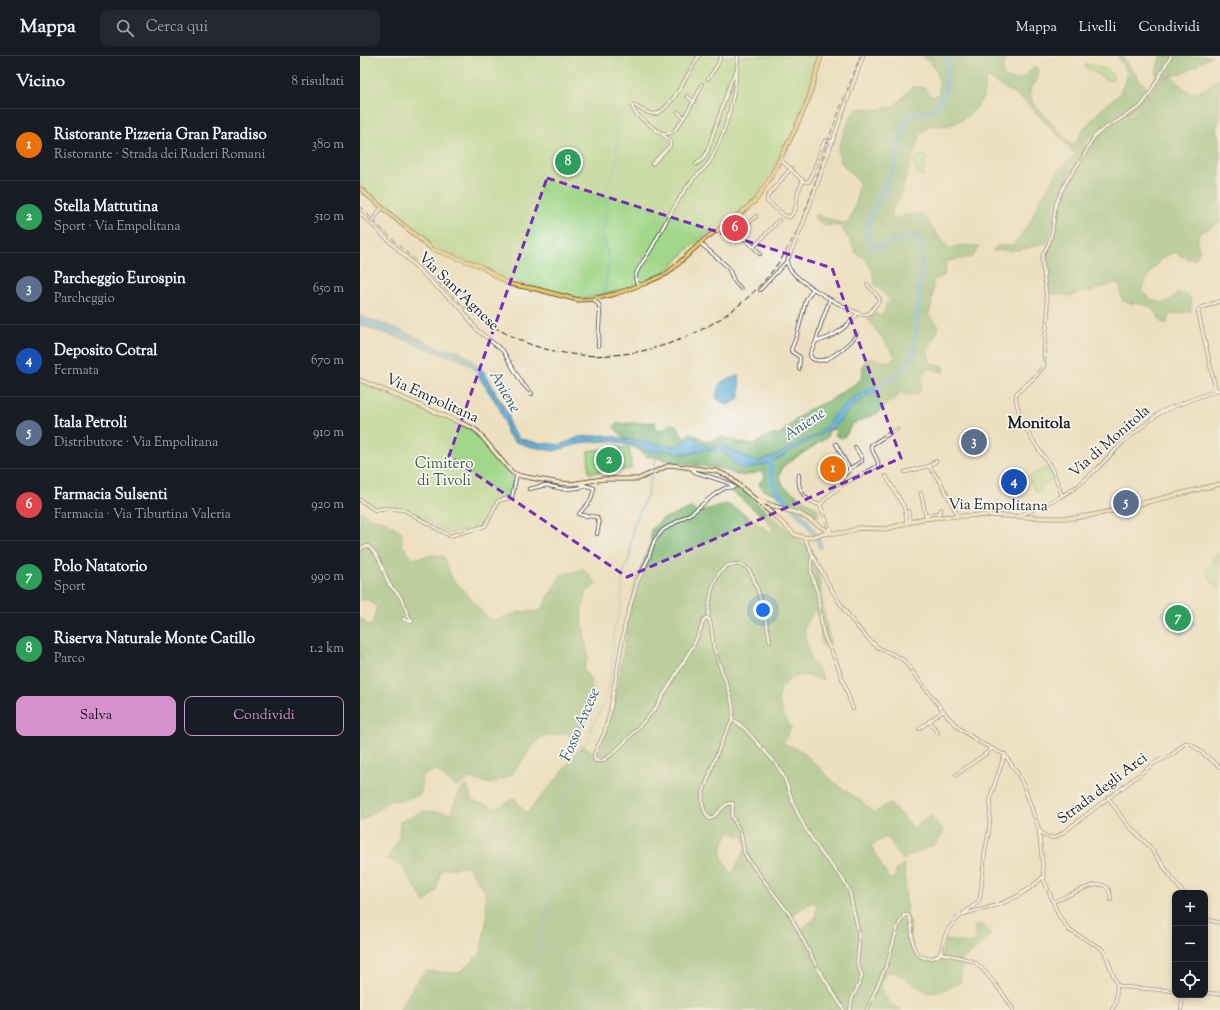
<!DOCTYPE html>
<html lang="it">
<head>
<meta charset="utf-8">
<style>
	:root { --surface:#171b24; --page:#242831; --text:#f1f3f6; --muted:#9ea1a6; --line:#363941; --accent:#d690ce }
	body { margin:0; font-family:"Sorts Mill Goudy",serif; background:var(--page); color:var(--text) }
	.controls { position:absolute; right:12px; bottom:12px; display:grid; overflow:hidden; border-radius:8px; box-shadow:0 2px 6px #0003 }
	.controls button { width:36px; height:36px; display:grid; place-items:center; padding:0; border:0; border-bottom:1px solid var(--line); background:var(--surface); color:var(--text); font:20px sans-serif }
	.you { position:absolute; left:403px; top:554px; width:14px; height:14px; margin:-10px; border:3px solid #fff; border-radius:50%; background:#1a73e8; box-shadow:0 0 0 6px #1a73e833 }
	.badge { display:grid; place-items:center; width:26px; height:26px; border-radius:50%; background:var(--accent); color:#fff; font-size:13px; font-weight:700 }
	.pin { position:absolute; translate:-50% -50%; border:2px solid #fff; box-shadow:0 1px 4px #0006 }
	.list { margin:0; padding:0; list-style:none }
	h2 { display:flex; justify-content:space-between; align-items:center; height:52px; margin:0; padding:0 16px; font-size:17px }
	h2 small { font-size:13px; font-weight:400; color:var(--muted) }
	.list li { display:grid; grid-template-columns:26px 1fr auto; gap:12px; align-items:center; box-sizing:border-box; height:72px; padding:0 16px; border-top:1px solid var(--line) }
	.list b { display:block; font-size:15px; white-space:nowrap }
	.list p { margin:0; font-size:13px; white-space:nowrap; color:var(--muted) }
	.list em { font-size:13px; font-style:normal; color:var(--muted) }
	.actions { display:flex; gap:8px; padding:12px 16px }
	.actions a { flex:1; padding:9px 0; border:1px solid var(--accent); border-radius:8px; text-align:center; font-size:14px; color:var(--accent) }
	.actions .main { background:var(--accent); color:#111 }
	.icon { flex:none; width:22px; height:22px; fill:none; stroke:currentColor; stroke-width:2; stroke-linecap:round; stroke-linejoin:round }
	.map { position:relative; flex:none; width:860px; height:954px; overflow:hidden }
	header { display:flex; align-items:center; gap:24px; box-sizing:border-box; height:56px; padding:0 20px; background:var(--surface); border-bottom:1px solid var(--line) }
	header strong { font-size:19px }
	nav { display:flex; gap:22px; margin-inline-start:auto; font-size:14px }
	.search { width:280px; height:36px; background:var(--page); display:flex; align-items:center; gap:10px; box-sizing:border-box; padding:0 14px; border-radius:8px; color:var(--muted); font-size:15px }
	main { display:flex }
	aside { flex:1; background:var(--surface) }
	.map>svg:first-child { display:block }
	.green { fill:#a1d788; stroke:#5e7a52 }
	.forest { fill:#80b874; stroke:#4e6a48; fill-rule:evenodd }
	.water { fill:#5baad5; stroke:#3c6378 }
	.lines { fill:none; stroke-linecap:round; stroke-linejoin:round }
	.stream { stroke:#5baad5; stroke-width:1 }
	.river { stroke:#5baad5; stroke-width:5 }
	.street-casing { stroke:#3b3935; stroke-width:4 }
	.secondary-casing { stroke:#3b3935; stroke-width:5 }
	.primary-casing { stroke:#3b3935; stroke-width:5 }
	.street { stroke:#fff; stroke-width:2.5 }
	.secondary { stroke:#f7e8c3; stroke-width:3.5 }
	.primary { stroke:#ecc669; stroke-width:3.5 }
	.rail { stroke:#1c1c1c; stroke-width:1; stroke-dasharray:6 3; stroke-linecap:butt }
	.street-bridge-casing { stroke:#3b3935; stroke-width:4; stroke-linecap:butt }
	.street-bridge { stroke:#fff; stroke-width:2.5 }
	.marked { fill:none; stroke:#7b2cbf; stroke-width:3; stroke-dasharray:8 5; stroke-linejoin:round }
	.labels { text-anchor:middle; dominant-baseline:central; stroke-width:3.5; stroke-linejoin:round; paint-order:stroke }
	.street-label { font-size:15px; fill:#1c1c1c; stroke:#f6f6f2 }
	.park-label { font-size:15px; fill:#4b5d42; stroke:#f6f6f2 }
	.water-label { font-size:16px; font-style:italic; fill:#385c6f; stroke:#f6f6f2 }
	.neighbourhood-label { font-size:16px; font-weight:bold; fill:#1c1c1c; stroke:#f6f6f2 }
</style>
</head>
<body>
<header>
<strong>Mappa</strong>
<div class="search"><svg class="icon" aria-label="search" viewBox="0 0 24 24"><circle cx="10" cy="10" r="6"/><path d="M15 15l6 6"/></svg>Cerca qui</div>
<nav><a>Mappa</a><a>Livelli</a><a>Condividi</a></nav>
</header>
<main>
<aside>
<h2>Vicino<small>8 risultati</small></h2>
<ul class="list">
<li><span class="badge" style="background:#e8710a">1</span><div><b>Ristorante Pizzeria Gran Paradiso</b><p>Ristorante · Strada dei Ruderi Romani</p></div><em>380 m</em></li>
<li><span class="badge" style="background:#2e9e5b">2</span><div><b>Stella Mattutina</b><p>Sport · Via Empolitana</p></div><em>510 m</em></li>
<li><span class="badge" style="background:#5c6f8a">3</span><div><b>Parcheggio Eurospin</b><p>Parcheggio</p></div><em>650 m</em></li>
<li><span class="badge" style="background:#1a4fb4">4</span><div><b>Deposito Cotral</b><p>Fermata</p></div><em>670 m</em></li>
<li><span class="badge" style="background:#5c6f8a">5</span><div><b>Itala Petroli</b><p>Distributore · Via Empolitana</p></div><em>910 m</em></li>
<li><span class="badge" style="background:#e0444e">6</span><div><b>Farmacia Sulsenti</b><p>Farmacia · Via Tiburtina Valeria</p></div><em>920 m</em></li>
<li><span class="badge" style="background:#2e9e5b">7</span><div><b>Polo Natatorio</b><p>Sport</p></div><em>990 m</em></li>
<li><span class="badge" style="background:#2e9e5b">8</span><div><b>Riserva Naturale Monte Catillo</b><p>Parco</p></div><em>1.2 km</em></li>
</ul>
<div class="actions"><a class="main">Salva</a><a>Condividi</a></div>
</aside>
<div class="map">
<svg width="860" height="954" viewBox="0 0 860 954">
	<rect width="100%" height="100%" fill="#f6f6f2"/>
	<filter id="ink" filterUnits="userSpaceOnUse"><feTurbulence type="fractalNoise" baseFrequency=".025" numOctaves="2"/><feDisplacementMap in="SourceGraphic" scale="8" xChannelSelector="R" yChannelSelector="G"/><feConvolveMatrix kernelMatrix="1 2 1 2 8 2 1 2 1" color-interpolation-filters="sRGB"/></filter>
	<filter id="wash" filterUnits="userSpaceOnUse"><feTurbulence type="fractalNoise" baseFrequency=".012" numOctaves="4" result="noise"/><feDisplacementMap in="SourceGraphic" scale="16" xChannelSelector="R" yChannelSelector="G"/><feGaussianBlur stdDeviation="0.9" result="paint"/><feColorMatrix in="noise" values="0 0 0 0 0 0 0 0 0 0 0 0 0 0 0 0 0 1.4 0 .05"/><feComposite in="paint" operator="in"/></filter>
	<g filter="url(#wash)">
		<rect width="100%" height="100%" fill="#ede0c0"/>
		<path class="green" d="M0 0H458L449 33 429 82 396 142 372 161 346 178 326 195 308 215 290 224 263 234 223 243 160 227 76 191 0 130Z
			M727 8 746 13 754 19 752 24H748C740 20 733 16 725 11V9Z
			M559 99H565L567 104 564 107 563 120 561 121C553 116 551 104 559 99Z
			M0 327 107 371 122 384 144 413 154 422 150 441 137 444 125 468 90 478 45 452 24 451 15 453 0 442Z
			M269 391 271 413 229 417 228 395Z
			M688 411 694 423 680 430 682 433 676 437 674 433 675 432 674 433 668 421Z
			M860 496V534L856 528 854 529 846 513 855 508 851 503Z"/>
		<path class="forest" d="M562 0H603L620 2 625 0H648C643 9 637 20 651 23 654 24 657 24 661 23 666 20 669 13 676 11L679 13C680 21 676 27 670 33L671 42 673 47 711 88 709 91 667 47 629 22 625 23C625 30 625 38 621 45 616 55 601 66 590 69 575 73 573 62 560 79L538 145 532 153V159L536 162 549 158H562L579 181 590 192 602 189 619 190 613 201 587 205 584 219 580 222 574 223 571 252 568 259 578 269 577 276 568 295 570 307 585 311 584 316 568 312 562 321V329L559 337 549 339 540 336 532 346 530 345 518 357 492 368 486 379 482 382 476 380 475 373 468 375V380L466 382 423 410 419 421 424 431 458 453V460L455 461 443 455 433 451 419 439 404 434 399 429 400 426 405 421 403 415 386 419H377L364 413 349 411 315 406 294 401 285 400 279 394 271 390 254 371 256 368 296 366 295 371 297 375 302 374 312 368 317 370 323 382 331 377 348 386 360 381 385 388H396L405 381 420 378 446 355 472 343 498 326 503 320 502 310 508 302 529 306 536 301 506 261 517 257 520 260 525 256V250L530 244 515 229 513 216 505 203 496 197 490 184 480 170 464 169 454 162 455 158 481 167H488L497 145 499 126 481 107 478 95 483 79 493 56 500 52 517 54 535 50 552 31H564L572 41 579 38C579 18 578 12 562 0Z
			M757 0H762L789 36 780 50 733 80 729 79V83L716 95 712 96 709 92 716 86 723 74 742 52 759 39 768 18Z
			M800 0H852L829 14 821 18 799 22 796 18Z
			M809 21H813C835 46 836 39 860 21V66L856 71 860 89V167L839 177 837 187 840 196 835 203H828L814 196C811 198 806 200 803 202 796 208 780 228 784 237 787 243 797 245 803 248L810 244 817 237C829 238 833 242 831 255L809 259 807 267H802C798 259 791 249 781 248 774 247 768 248 762 244L760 231 757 227C749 228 745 232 737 232L732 236 724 235 712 240 690 238 685 207 686 199 695 176 698 150 714 118 740 77 773 58 782 51 797 26Z
			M728 87 727 92 711 117 695 146 693 167 687 187 658 194 632 195 637 190 653 189 670 167 679 147 699 113Z
			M378 431 436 481C458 494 460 526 463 548 465 561 467 573 470 585L465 592 462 589 458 558 455 553 444 573 451 605 460 616 463 624 448 619 432 621 421 632 418 644 424 660 431 672 423 687 443 696 476 728 501 745 514 757 530 747 554 772 571 760 584 775 577 787 542 804 530 784 525 781 511 790 529 823H535L536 813 544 808 547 861 550 864C551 873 550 884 552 892 554 904 574 911 581 899 583 895 584 888 585 884L613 888 616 880 614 870 622 868 631 878 619 891 602 904 600 927 581 935 569 937 534 916 525 917 521 932 529 947 542 954H39L56 926 66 915 99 917 120 898 127 863 125 836 108 811 81 813 76 835 65 847 43 812 27 802 38 786 40 766 64 755 91 757 101 733 107 729 112 745 137 752 155 742 162 753 167 757 199 720 222 689 237 699 243 688 255 642 275 528 291 487V474L301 464 331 452 337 456 366 448 380 455 410 476 414 474 407 464 369 433ZM370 775 379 781 384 780 386 791 372 819C360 798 357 797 370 775ZM452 846 457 849 455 862 438 876 429 861Z
			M0 455 13 463 25 465 42 476V489L53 503 74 499 84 501 92 523 104 534 118 552 132 565 160 556 180 555 201 519 223 513 237 527 226 537 221 558 228 602 223 614 231 623 232 656 213 686 209 677 180 681 151 719 130 728 110 722 96 731 76 714 62 720 61 738 41 745 31 744 0 766V563H2L7 569H12L17 551 7 543 0 545Z"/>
		<path class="water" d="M0 260 35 272 82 293 98 294 111 303 124 316 130 326 136 338 149 359V368L158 382 173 386 200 389 219 381 244 379 314 391 332 380 347 391 365 390 391 404 398 405 412 401 457 378 468 368 473 360 492 343 513 331 516 335C501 343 486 354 477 369L410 407 387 413H382L377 410 366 397 358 395 342 394 331 398H320L307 394 292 396 284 394 277 389H268L251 385 226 386 194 395 168 390 154 385 146 377 145 367 140 353 112 310 93 300 80 298 46 284 0 269Z
			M379 319 380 340 376 345 367 349 357 343C357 323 363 326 379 319Z
			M815 545 835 568 821 580 801 557Z"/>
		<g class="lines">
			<path class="stream" d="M244 239 249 204 242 178 245 168 247 157 246 142 244 138 257 108 255 56 256 0
				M293 415 298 395
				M181 884C185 887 190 889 193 893 200 902 202 914 207 924 213 936 227 946 239 954
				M156 954 162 934 171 915 187 858 191 834 190 803 191 782 210 721 217 710 222 692 229 685 231 673 244 648 251 624 254 572 259 559 261 548 263 519 270 500 273 471 287 440 292 418"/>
			<path class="river" d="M510 336 542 315 554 297 563 189 559 182C542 178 529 192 513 191L508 182 507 169 534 110 544 67 549 60 556 57 566 56 575 52 585 37 588 9 586 0
				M410 405 413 428 419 438 446 465 458 483 460 491"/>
		</g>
	</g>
	<g filter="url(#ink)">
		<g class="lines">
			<g class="street-casing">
				<path id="street" d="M348 23 357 10 361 0
					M327 40 334 46
					M318 56 323 61
					M302 77C305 77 308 78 311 77 319 73 339 37 342 28
					M420 103 443 125 448 126 450 124 464 86 467 84 472 86
					M292 108 310 90V85C302 75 274 62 272 50L274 49C281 53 287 58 294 58 310 57 330 13 339 0
					M336 108 343 103 347 96 369 31 376 15
					M431 112 407 141V145L425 160 430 161 435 154 438 136 443 125
					M0 157 78 232 101 252 116 273 143 295 162 327 172 338
					M15 161 22 151
					M366 168C378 180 389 184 400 198
					M369 171 375 167
					M378 179 396 160
					M340 187 368 211 374 225 381 233
					M394 191 419 164
					M427 205C426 222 489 255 504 259L510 257 520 243 507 228
					M278 230C276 227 275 222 276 218 279 210 286 202 290 195 303 172 314 148 330 127 337 117 347 113 352 102 368 71 376 35 378 0
					M400 234 427 205 443 168 503 0
					M233 243 239 249 240 254 238 290
					M470 243 461 268 456 285 450 298 451 302C455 305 459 305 464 304 472 302 494 285 497 277
					M456 285C471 284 489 269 498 257
					M439 313 440 301 432 296 431 294 437 279 446 244 453 233
					M856 335 838 255 841 252 860 245
					M569 410 581 427 598 460
					M332 413 335 416 366 426 374 431 365 432 355 438 333 456 303 474 294 485 288 503 277 527 265 568 250 656 244 678 234 698V702L236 705H242L251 699 266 685 295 653 333 590 340 575 344 563 346 562 349 563C353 572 352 583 354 593 360 615 377 643 372 665 363 682 356 699 350 717 346 731 338 740 345 756 346 759 347 761 350 763 358 759 361 750 370 747L373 748 372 761 381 777 384 796 387 802 430 859 457 911 484 954
					M489 413 502 405V402L495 391
					M545 416 569 410 576 405
					M439 419C437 434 445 445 460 449
					M526 420 544 451 547 467
					M220 428 234 432 231 444 219 458 221 459 237 461 239 468 237 478
					M484 428 518 410C520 403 511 397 511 389L537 373
					M169 433 186 429 203 433 219 432 225 429
					M561 437 566 462
					M702 440C698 429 695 418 689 408 686 404 683 400 680 395 670 382 655 355 656 338L675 321 684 310V294L688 256 682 203 683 198 689 187 692 176 696 147 706 126 723 101 734 81 742 74 780 51 787 42 811 0
					M0 444 15 454 25 452 44 454 90 480 125 470 138 445 152 441 157 418
					M548 455 550 466
					M566 460 570 458 580 457 581 453
					M659 460 700 441 718 430 738 412 763 386 801 356 810 352 860 333
					M471 476 460 449 467 441 484 428 480 422 490 414 476 388
					M444 482C463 518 484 563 515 589 524 597 536 597 544 605L588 661 599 672 619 686 645 699 658 718 665 733 679 774 685 780 694 782 701 778 796 706 812 699 825 687H830L860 711
					M0 494 3 491 8 490C21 500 22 514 29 528 33 533 38 537 41 542 45 550 46 558 52 565L51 566 43 563
					M453 499 451 506V516L458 539 460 558 464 580 476 605 493 653
					M348 562C349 545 353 510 374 508 379 508 384 509 388 513 397 522 408 572 410 586
					M372 664 377 666 386 674 416 708 424 721 434 749 445 772 462 798 482 822 489 834 498 874 499 888 497 907 502 919 500 926 492 943 490 954
					M569 665 578 677
					M559 673 583 655
					M596 719 632 693
					M748 741 765 766 789 790 823 837
					M679 775 684 824 699 860 709 874 741 892 745 897 757 929 764 931 815 935
					M693 846C705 842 734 824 745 830 750 832 750 839 751 844
					M603 858 617 847 620 842 625 795 629 776 631 739 645 698
					M845 863 860 867
					M580 897C591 900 604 901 614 906 621 909 651 947 653 954
					M845 937 860 938
					M507 954 527 908 538 870 544 859H548C556 870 547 894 562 901 567 903 576 903 580 898 582 895 582 890 583 887 585 877 591 868 599 861 607 855 622 854 631 851 651 845 669 835 684 820
					M752 954 756 946 757 929
					M821 954 823 939"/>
			</g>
			<g class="secondary-casing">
				<path id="secondary" d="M0 324 113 372 118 376 148 412 153 417 161 420 199 427 211 428 243 423H278L310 409 356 415 368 420 416 461
					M398 444 414 450 440 458 470 476
					M417 462 434 478
					M436 479 446 482 468 477H484L499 472 526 473 561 463 582 461 625 459 688 462H715L743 457 860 428"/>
			</g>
			<g class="primary-casing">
				<path id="primary" d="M0 133 72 193 120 210 149 228 176 233 218 244 233 243 255 238 286 227 308 217 346 182 376 161 396 144 410 122 435 74 449 42 461 0"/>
			</g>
			<use href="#street" class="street"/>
			<use href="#secondary" class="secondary"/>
			<use href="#primary" class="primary"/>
			<path class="rail" d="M0 151C26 177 52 202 79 227 93 240 108 256 126 266 140 275 156 283 172 289 263 320 371 281 423 200 446 164 456 121 469 82 479 54 490 27 500 0"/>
			<g class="street-bridge-casing">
				<path id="street-bridge" d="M10 167 15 161"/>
			</g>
			<use href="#street-bridge" class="street-bridge"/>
		</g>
	</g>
	<path d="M0 0H860V954H0ZM187 122 472 212 541 402 267 521 89 400Z" fill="#ede0c0" fill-opacity=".55" fill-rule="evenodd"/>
	<path class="marked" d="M187 122 472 212 541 402 267 521 89 400Z"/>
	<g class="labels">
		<g class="street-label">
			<text transform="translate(98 236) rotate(44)">Via Sant'Agnese</text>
			<text transform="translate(72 343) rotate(24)">Via Empolitana</text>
			<text transform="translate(750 386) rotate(-41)">Via di Monitola</text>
			<text transform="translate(638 450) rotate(1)">Via Empolitana</text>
			<text transform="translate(743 733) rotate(-37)">Strada degli Arci</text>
		</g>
		<g class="park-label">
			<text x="84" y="408">Cimitero<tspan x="84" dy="17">di Tivoli</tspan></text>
		</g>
		<g class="water-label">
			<text transform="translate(144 336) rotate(60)">Aniene</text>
			<text transform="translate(445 369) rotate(-34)">Aniene</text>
			<text transform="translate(221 669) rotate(-67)">Fosso Arcese</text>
		</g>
		<g class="neighbourhood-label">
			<text x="679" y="368">Monitola</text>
		</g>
	</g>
</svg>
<div class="controls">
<button>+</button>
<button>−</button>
<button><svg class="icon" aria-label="locate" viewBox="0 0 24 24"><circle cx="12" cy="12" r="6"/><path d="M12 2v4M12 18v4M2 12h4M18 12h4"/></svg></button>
</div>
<div class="you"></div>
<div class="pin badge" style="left:473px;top:413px;background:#e8710a">1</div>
<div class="pin badge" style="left:249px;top:404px;background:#2e9e5b">2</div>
<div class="pin badge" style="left:614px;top:386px;background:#5c6f8a">3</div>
<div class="pin badge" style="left:654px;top:426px;background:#1a4fb4">4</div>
<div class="pin badge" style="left:766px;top:447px;background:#5c6f8a">5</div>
<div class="pin badge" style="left:375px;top:172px;background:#e0444e">6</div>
<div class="pin badge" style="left:818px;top:562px;background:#2e9e5b">7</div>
<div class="pin badge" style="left:208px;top:106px;background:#2e9e5b">8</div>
</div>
</main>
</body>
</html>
